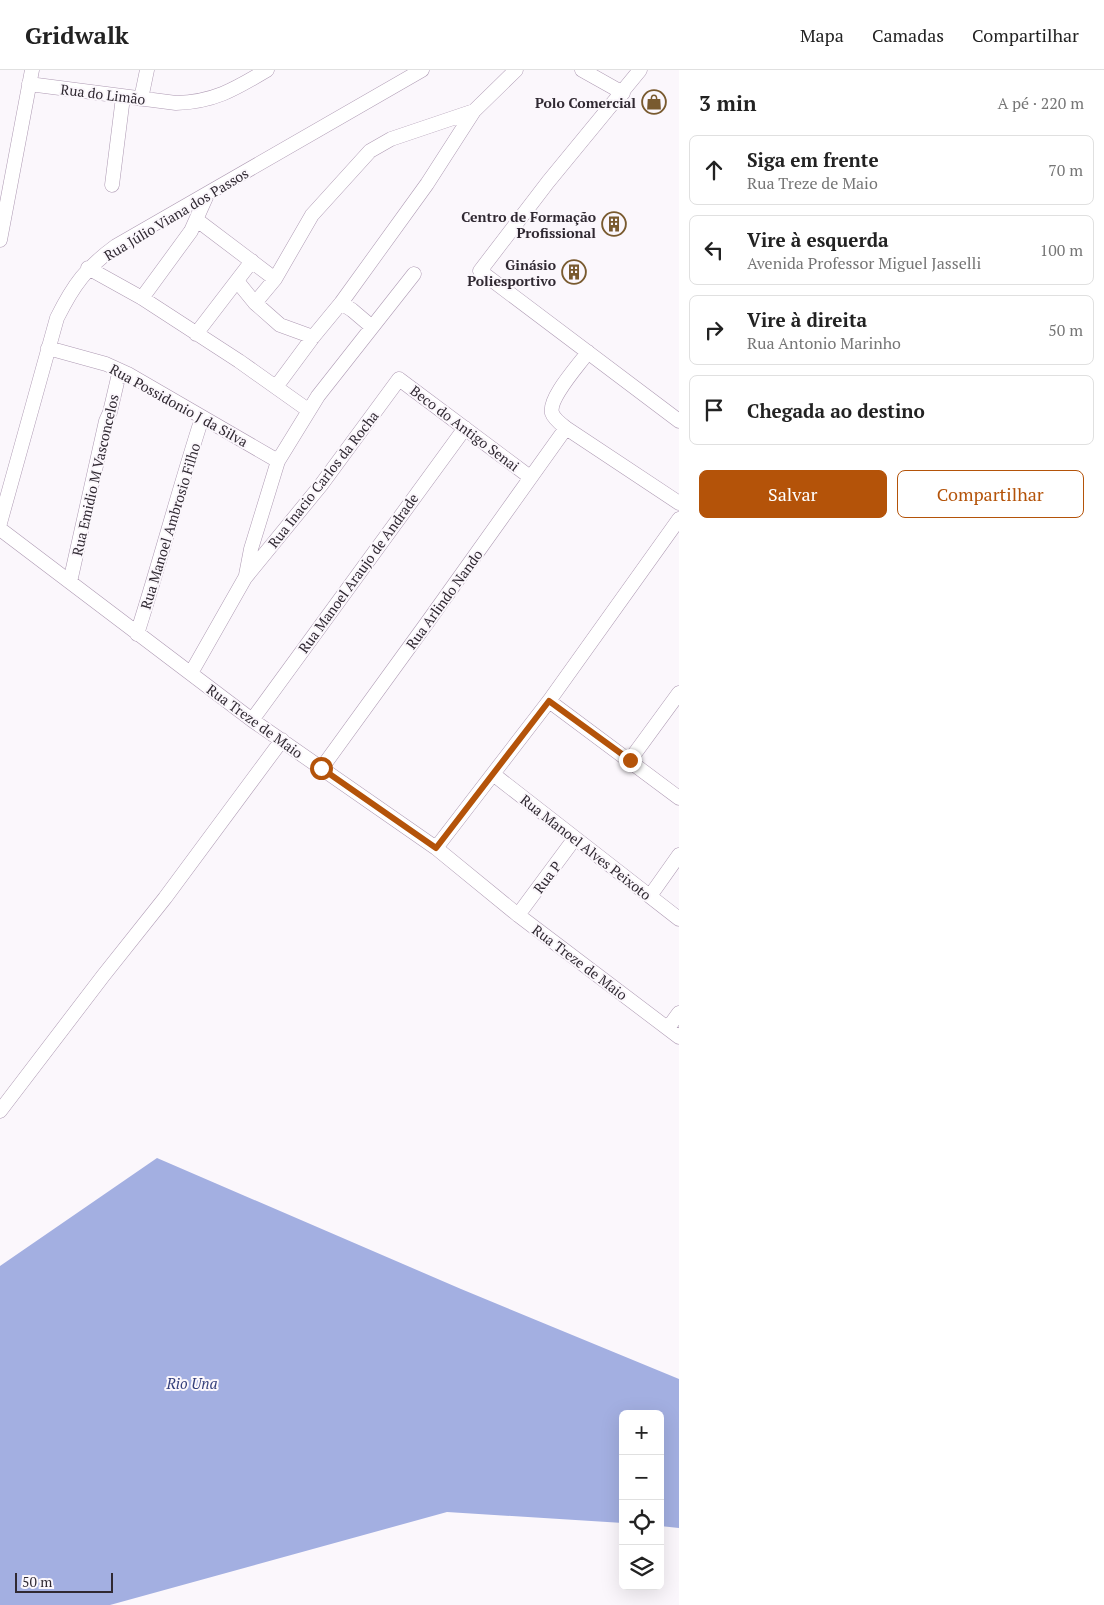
<!DOCTYPE html>
<html lang="pt">
<head>
<meta charset="utf-8">
<style>
	:root { --surface:#fff; --page:#f2f2f2; --text:#222; --muted:#767676; --line:#e0e0e0; --accent:#b45309 }
	body { margin:0; font-family:"PT Serif",serif; background:var(--page); color:var(--text) }
	.controls { position:absolute; right:15px; bottom:15px; display:grid; overflow:hidden; border-radius:8px; box-shadow:0 5px 20px #0002 }
	.controls button { width:45px; height:45px; display:grid; place-items:center; padding:0; border:0; border-bottom:1px solid var(--line); background:var(--surface); color:var(--text); font:25px sans-serif }
	.scale { position:absolute; left:15px; bottom:12px; width:98px; box-sizing:border-box; padding-left:5px; border:2px solid #302932; border-top:0; font-size:14px; line-height:18px; white-space:nowrap; color:#302932; -webkit-text-stroke:4px #fbf7fc; paint-order:stroke }
	.stop { position:absolute; width:15px; height:15px; margin:-11px; border:4px solid #b45309; border-radius:50%; background:#fff }
	.stop.end { background:#b45309; border-color:#fff; box-shadow:0 1px 5px #0008 }
	.list { margin:0; padding:0; list-style:none }
	h2 { display:flex; justify-content:space-between; align-items:center; height:65px; margin:0; padding:0 20px; font-size:21px }
	h2 small { font-size:16px; font-weight:400; color:var(--muted) }
	.list li { display:grid; grid-template-columns:32px 1fr auto; gap:15px; align-items:center; box-sizing:border-box; height:70px; margin:0 10px 10px; padding:0 10px; border:1px solid var(--line); border-radius:8px }
	.list b { display:block; font-size:19px; white-space:nowrap }
	.list p { margin:0; font-size:16px; white-space:nowrap; color:var(--muted) }
	.list em { font-size:16px; font-style:normal; color:var(--muted) }
	.actions { display:flex; gap:10px; padding:15px 20px }
	.actions a { flex:1; padding:11px 0; border:1px solid var(--accent); border-radius:8px; text-align:center; font-size:18px; color:var(--accent) }
	.actions .main { background:var(--accent); color:#fff }
	.icon { flex:none; width:28px; height:28px; fill:none; stroke:currentColor; stroke-width:2; stroke-linecap:round; stroke-linejoin:round }
	.map { position:relative; flex:none; width:679px; height:1535px; overflow:hidden }
	header { display:flex; align-items:center; gap:30px; box-sizing:border-box; height:70px; padding:0 25px; background:var(--surface); border-bottom:1px solid var(--line) }
	header strong { font-size:24px }
	nav { display:flex; gap:28px; margin-inline-start:auto; font-size:18px }
	main { display:flex }
	aside { flex:1; background:var(--surface) }
	.map>svg:first-child { display:block }
	.water { fill:#a3afe1 }
	.lines { fill:none; stroke-linecap:round; stroke-linejoin:round }
	.minor-casing { stroke:#ae9ab3; stroke-width:15 }
	.minor { stroke:#fff; stroke-width:14 }
	.route { stroke:#b45309; stroke-width:6 }
	.labels { text-anchor:middle; dominant-baseline:central; stroke-width:4; stroke-linejoin:round; paint-order:stroke }
	.street-label { font-size:14px; fill:#302932; stroke:#fbf7fc }
	.poi-label { font-size:14px; font-weight:bold; fill:#302932; stroke:#fbf7fc; text-anchor:end }
	.water-label { font-size:15px; font-style:italic; fill:#343f7b; stroke:#fbf7fc }
</style>
</head>
<body>
<header>
<strong>Gridwalk</strong>
<nav><a>Mapa</a><a>Camadas</a><a>Compartilhar</a></nav>
</header>
<main>
<div class="map">
<svg width="679" height="1535" viewBox="0 0 679 1535">
	<rect width="100%" height="100%" fill="#fbf7fc"/>
	<path class="water" d="M157 1088 461 1219 679 1309V1458L660 1456V1344H623V1453L447 1442 110 1535H0V1196Z"/>
	<g class="lines">
		<g class="minor-casing">
			<path id="minor" d="M582 0 623 23
				M640 0 548 112 480 201 679 351
				M29 14 176 33C214 32 235 19 267 0
				M141 29 147 0
				M112 115 123 27
				M197 150 275 209
				M0 170 32 0
				M88 198 142 228 239 291 308 340
				M237 211 255 233 280 255 313 267
				M142 228 191 161 207 125
				M255 233 275 209 312 145 370 81 391 69 474 41
				M341 233 352 240 372 257
				M196 264 252 191
				M48 278 106 294 128 304 278 391
				M588 282C579 295 548 328 552 343 554 349 561 354 566 358L679 433
				M276 317 313 267 341 233 427 114 474 41 516 0
				M0 453 57 248C74 214 86 198 116 176L422 0
				M0 459 252 650 436 778 518 845 679 967
				M246 505 251 479 278 391 318 326 414 204
				M70 512 106 351 110 342 118 308 128 304
				M137 564C160 492 179 419 202 348
				M191 603 245 508 321 415 399 309 530 407
				M549 631 679 728
				M252 650 465 358
				M630 690 679 623
				M321 699 429 550 566 358
				M493 704 679 849
				M436 778 549 631 679 449
				M650 826 679 785
				M518 845 575 768
				M668 958 679 943
				M0 1041 103 906 165 828 282 670"/>
		</g>
		<use href="#minor" class="minor"/>
	</g>
	<g class="lines">
		<path class="route" d="M321 698 436 778 549 631 630 690"/>
	</g>
	<defs>
		<g id="shop-ring" transform="scale(1.25)"><circle r="9.5" fill="#fbf7fc" stroke="#795a2f" stroke-width="1.5"/><path d="M-5-2.5h2.3a2.7 3.5 0 0 1 5.4 0H5L5.5 6h-11ZM-1.5-2.5h3a1.5 2.3 0 0 0-3 0Z" fill="#795a2f"/></g>
		<g id="building-ring" transform="scale(1.25)"><circle r="9.5" fill="#fbf7fc" stroke="#795a2f" stroke-width="1.5"/><path d="M-4-6H4V6H1V3H-1V6H-4ZM-2.5-4.3h1.7v1.8h-1.7ZM.8-4.3h1.7v1.8H.8ZM-2.5-1h1.7V.8h-1.7ZM.8-1h1.7V.8H.8Z" fill="#795a2f"/></g>
	</defs>
	<g fill-rule="evenodd">
		<use href="#shop-ring" x="654" y="32"/>
		<use href="#building-ring" x="614" y="154"/>
		<use href="#building-ring" x="574" y="202"/>
	</g>
	<g class="labels">
		<g class="street-label">
			<text transform="translate(103 24) rotate(7)">Rua do Limão</text>
			<text transform="translate(176 144) rotate(-31)">Rua Júlio Viana dos Passos</text>
			<text transform="translate(179 335) rotate(29)">Rua Possidonio J da Silva</text>
			<text transform="translate(465 358) rotate(37)">Beco do Antigo Senai</text>
			<text transform="translate(95 405) rotate(-77)">Rua Emidio M Vasconcelos</text>
			<text transform="translate(323 409) rotate(-52)">Rua Inacio Carlos da Rocha</text>
			<text transform="translate(170 456) rotate(-73)">Rua Manoel Ambrosio Filho</text>
			<text transform="translate(358 503) rotate(-54)">Rua Manoel Araujo de Andrade</text>
			<text transform="translate(444 529) rotate(-54)">Rua Arlindo Nando</text>
			<text transform="translate(255 651) rotate(36)">Rua Treze de Maio</text>
			<text transform="translate(586 777) rotate(38)">Rua Manoel Alves Peixoto</text>
			<text transform="translate(547 807) rotate(-53)">Rua P</text>
			<text transform="translate(580 892) rotate(37)">Rua Treze de Maio</text>
		</g>
		<g class="poi-label">
			<text x="636" y="32">Polo Comercial</text>
			<text x="596" y="146">Centro de Formação<tspan x="596" dy="16">Profissional</tspan></text>
			<text x="556" y="194">Ginásio<tspan x="556" dy="16">Poliesportivo</tspan></text>
		</g>
		<g class="water-label">
			<text x="192" y="1313">Rio Una</text>
		</g>
	</g>
</svg>
<div class="controls">
<button>+</button>
<button>−</button>
<button><svg class="icon" aria-label="locate" viewBox="0 0 24 24"><circle cx="12" cy="12" r="6"/><path d="M12 2v4M12 18v4M2 12h4M18 12h4"/></svg></button>
<button><svg class="icon" aria-label="layers" viewBox="0 0 24 24"><path d="M12 4l9 5-9 5-9-5zM3 14l9 5 9-5"/></svg></button>
</div>
<div class="scale">50 m</div>
<div class="stop" style="left:321px;top:698px"></div>
<div class="stop end" style="left:630px;top:690px"></div>
</div>
<aside>
<h2>3 min<small>A pé · 220 m</small></h2>
<ul class="list">
<li><svg class="icon" aria-label="ahead" viewBox="0 0 24 24"><path d="M12 20V5M6 11l6-6 6 6"/></svg><div><b>Siga em frente</b><p>Rua Treze de Maio</p></div><em>70 m</em></li>
<li><svg class="icon" aria-label="left" viewBox="0 0 24 24"><path d="M17 20v-9H6M10 6l-5 5 5 5"/></svg><div><b>Vire à esquerda</b><p>Avenida Professor Miguel Jasselli</p></div><em>100 m</em></li>
<li><svg class="icon" aria-label="right" viewBox="0 0 24 24"><path d="M7 20v-9h11M14 6l5 5-5 5"/></svg><div><b>Vire à direita</b><p>Rua Antonio Marinho</p></div><em>50 m</em></li>
<li><svg class="icon" aria-label="arrive" viewBox="0 0 24 24"><path d="M6 21V4h12l-3 4 3 4H6"/></svg><div><b>Chegada ao destino</b></div></li>
</ul>
<div class="actions"><a class="main">Salvar</a><a>Compartilhar</a></div>
</aside>
</main>
</body>
</html>
